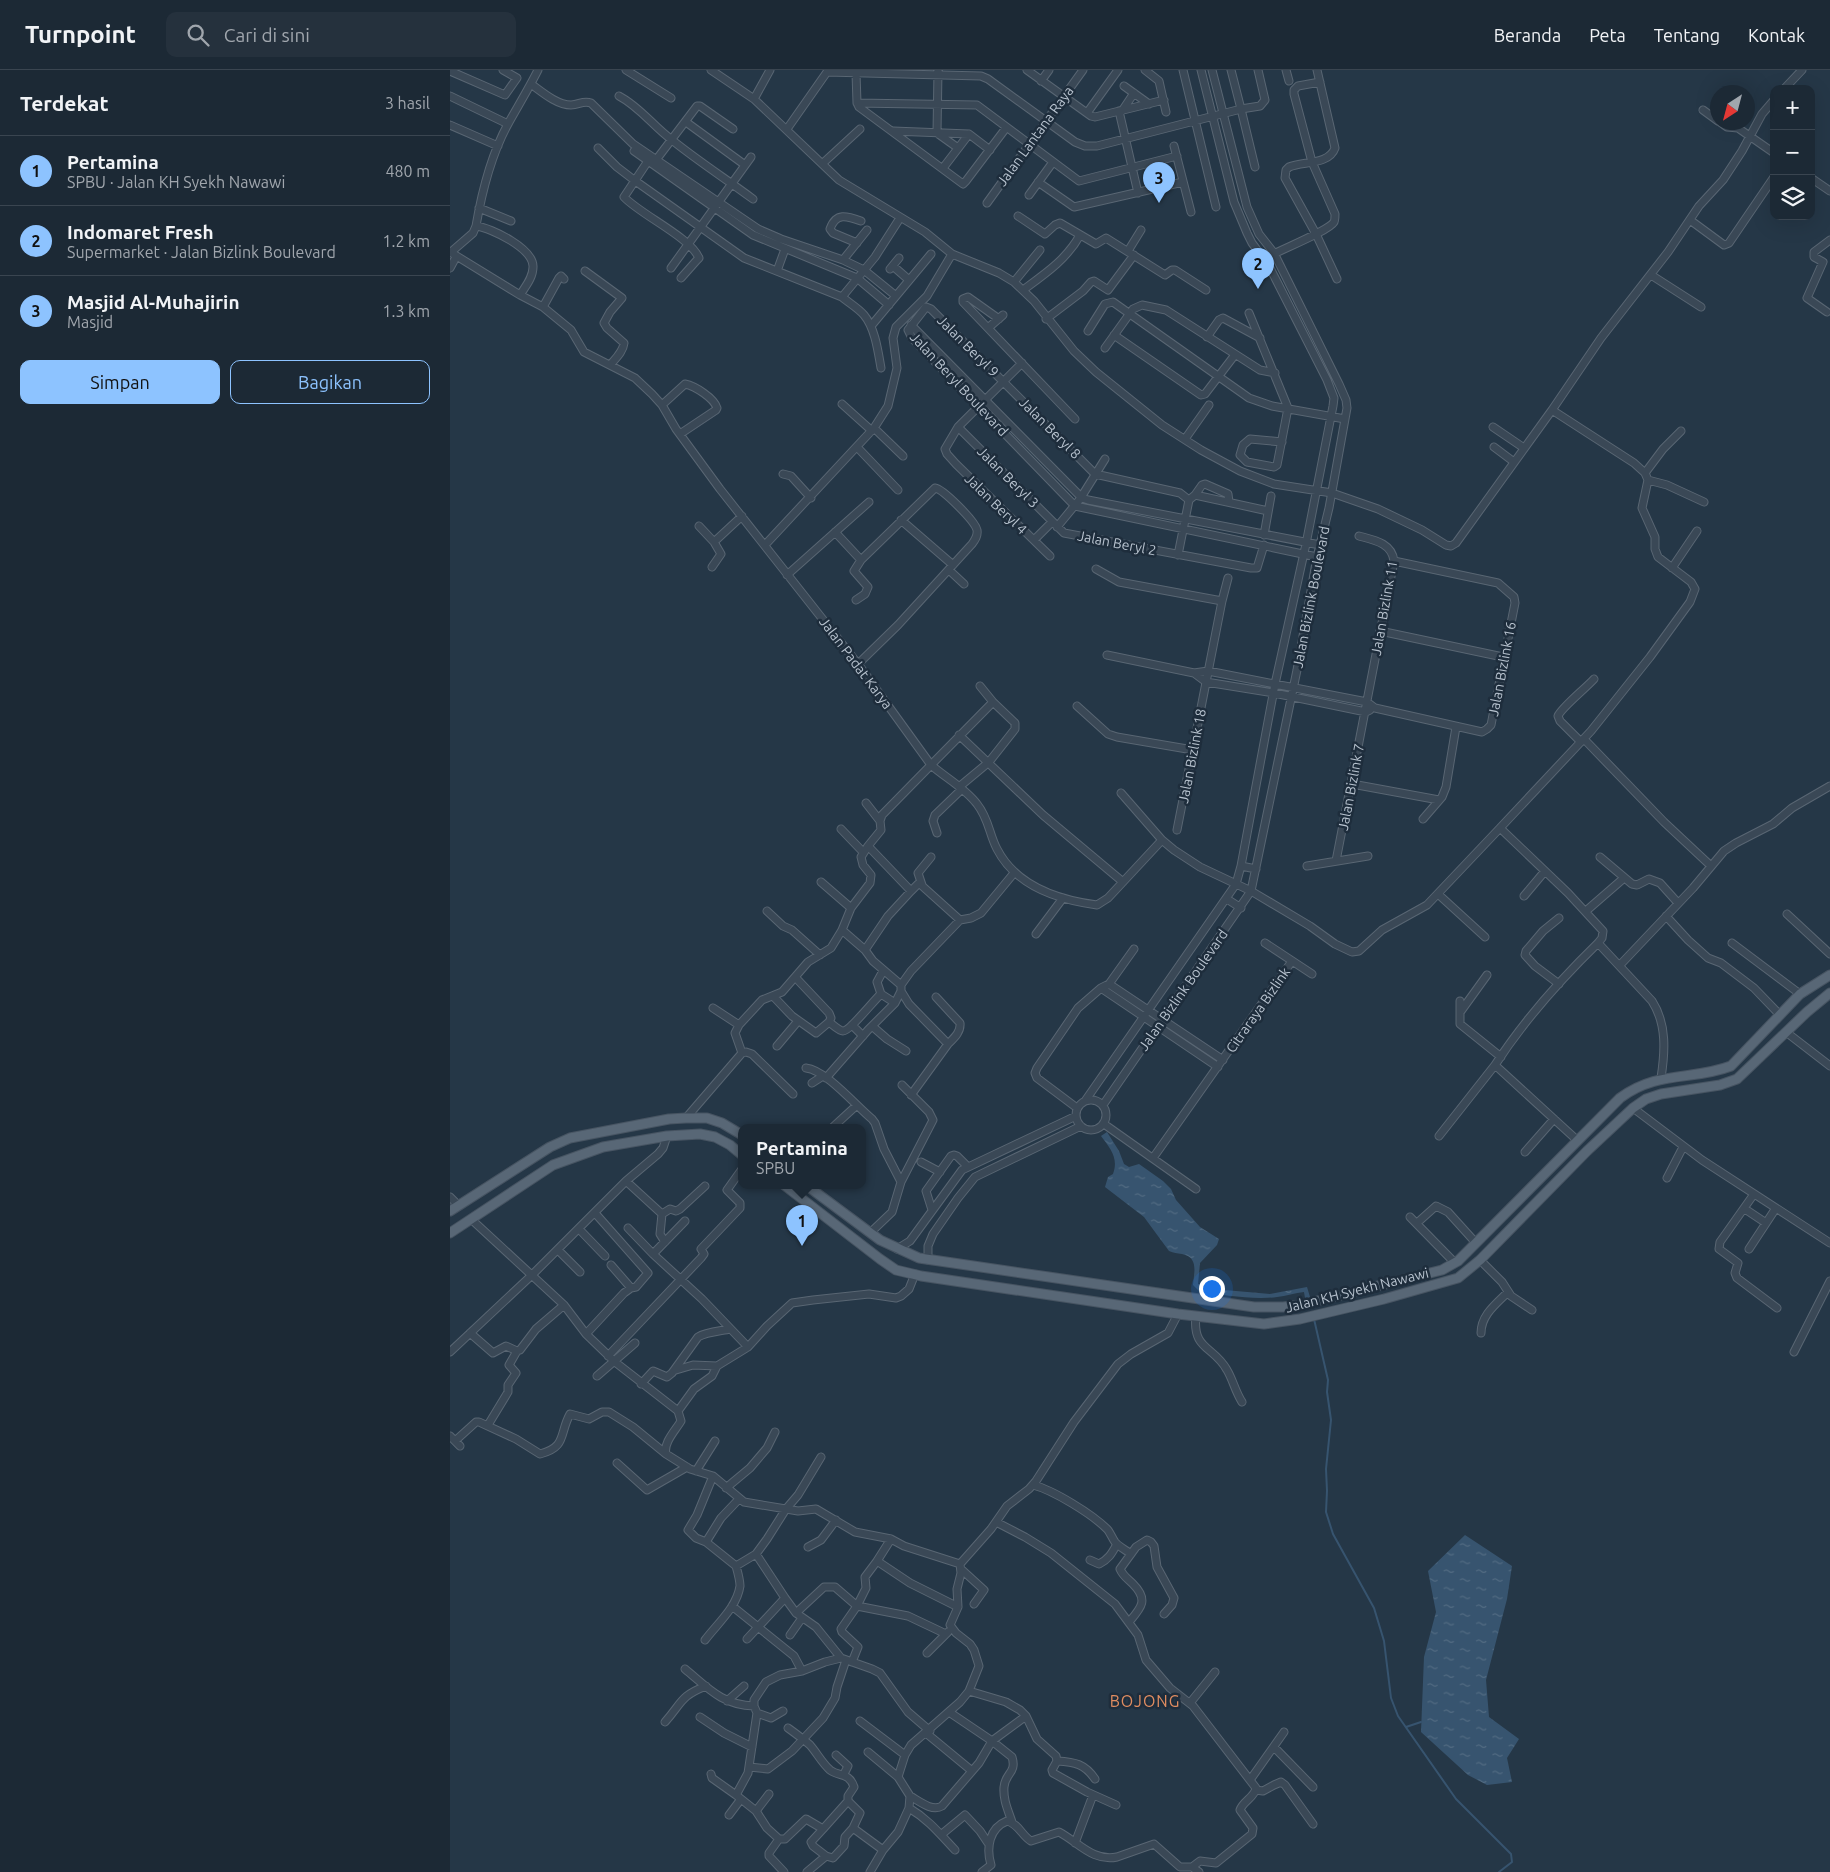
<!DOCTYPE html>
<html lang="id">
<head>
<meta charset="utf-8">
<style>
	:root { --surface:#1c2935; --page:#25313d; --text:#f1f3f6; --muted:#a0a6ad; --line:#3a4550; --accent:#8dc3ff }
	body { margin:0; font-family:Ubuntu,sans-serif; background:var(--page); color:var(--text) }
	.controls { position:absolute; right:15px; top:15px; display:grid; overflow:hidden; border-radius:10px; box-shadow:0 5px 20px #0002 }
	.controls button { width:45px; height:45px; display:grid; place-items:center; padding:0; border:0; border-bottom:1px solid var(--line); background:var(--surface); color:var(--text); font:25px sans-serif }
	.compass { position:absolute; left:1260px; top:15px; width:45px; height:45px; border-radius:50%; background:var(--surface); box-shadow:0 5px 20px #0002; rotate:216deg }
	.you { position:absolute; left:761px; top:1218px; width:18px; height:18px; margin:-12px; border:4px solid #fff; border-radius:50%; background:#1a73e8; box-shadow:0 0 0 8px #1a73e833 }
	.badge { display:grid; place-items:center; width:32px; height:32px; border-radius:50%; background:var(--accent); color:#111; font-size:16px; font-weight:700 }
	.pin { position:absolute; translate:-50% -41px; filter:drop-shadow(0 1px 2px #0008) }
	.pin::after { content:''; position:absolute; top:26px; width:18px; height:15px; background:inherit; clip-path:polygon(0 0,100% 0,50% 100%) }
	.popup { position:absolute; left:288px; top:1054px; width:128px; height:65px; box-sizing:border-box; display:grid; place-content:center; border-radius:10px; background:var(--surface); filter:drop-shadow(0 1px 4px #0005); font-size:16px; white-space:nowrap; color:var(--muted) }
	.popup b { font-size:19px; color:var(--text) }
	.popup::after { content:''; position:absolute; left:50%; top:100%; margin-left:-10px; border:10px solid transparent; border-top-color:var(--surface) }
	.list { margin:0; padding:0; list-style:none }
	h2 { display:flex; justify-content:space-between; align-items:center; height:65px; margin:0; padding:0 20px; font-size:21px }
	h2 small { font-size:16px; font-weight:400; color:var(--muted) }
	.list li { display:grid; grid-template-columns:32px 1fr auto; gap:15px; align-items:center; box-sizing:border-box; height:70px; padding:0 20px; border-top:1px solid var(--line) }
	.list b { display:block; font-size:19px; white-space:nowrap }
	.list p { margin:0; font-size:16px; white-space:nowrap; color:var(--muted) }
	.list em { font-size:16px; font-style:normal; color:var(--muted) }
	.actions { display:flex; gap:10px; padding:15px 20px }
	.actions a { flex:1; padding:11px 0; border:1px solid var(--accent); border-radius:10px; text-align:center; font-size:18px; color:var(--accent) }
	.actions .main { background:var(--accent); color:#111 }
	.icon { flex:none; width:28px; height:28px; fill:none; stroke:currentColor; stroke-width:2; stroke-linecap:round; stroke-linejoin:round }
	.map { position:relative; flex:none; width:1380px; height:1802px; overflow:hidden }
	header { display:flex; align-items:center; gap:30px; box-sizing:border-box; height:70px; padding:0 25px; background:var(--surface); border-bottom:1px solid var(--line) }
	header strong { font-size:24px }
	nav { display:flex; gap:28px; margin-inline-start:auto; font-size:18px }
	.search { width:350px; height:45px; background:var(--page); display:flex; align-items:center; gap:12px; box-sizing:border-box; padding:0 18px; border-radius:10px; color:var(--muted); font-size:19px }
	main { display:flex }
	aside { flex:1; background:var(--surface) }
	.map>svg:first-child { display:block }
	.water { fill:url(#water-ripples) }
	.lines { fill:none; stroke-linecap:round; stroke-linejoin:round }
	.stream { stroke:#37546f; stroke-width:2 }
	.minor-casing { stroke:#596673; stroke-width:9 }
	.major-casing { stroke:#475462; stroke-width:11 }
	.minor { stroke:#3a4856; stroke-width:7 }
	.major { stroke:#586776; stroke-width:9 }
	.labels { text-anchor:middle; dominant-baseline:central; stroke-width:5; stroke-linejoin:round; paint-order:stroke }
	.street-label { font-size:14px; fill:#b8c3cf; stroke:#1e2d3c }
	.quarter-label { font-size:16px; letter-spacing:1px; fill:#e18d61; stroke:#1e2d3c }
</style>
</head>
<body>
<header>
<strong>Turnpoint</strong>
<div class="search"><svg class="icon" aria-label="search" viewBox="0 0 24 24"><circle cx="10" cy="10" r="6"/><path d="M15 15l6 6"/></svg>Cari di sini</div>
<nav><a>Beranda</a><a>Peta</a><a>Tentang</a><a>Kontak</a></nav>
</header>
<main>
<aside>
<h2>Terdekat<small>3 hasil</small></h2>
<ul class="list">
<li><span class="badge">1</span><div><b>Pertamina</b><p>SPBU · Jalan KH Syekh Nawawi</p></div><em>480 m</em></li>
<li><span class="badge">2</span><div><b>Indomaret Fresh</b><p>Supermarket · Jalan Bizlink Boulevard</p></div><em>1.2 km</em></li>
<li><span class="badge">3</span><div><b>Masjid Al-Muhajirin</b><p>Masjid</p></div><em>1.3 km</em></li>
</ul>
<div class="actions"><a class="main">Simpan</a><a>Bagikan</a></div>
</aside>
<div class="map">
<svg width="1380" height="1802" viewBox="0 0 1380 1802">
	<defs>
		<pattern id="water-ripples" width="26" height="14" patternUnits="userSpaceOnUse" patternTransform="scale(1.25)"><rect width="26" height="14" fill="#37546f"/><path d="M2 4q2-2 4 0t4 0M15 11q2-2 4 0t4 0" fill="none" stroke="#526b82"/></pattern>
	</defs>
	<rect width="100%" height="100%" fill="#253747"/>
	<path class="water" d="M657 1062 669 1081 674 1094 679 1097 689 1094 713 1111 721 1119 726 1130 750 1157 769 1169 767 1175 750 1193 748 1214 763 1219 820 1224 857 1217 860 1227 855 1228 854 1222C845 1223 836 1226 827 1227 804 1230 771 1225 749 1221L743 1215C744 1203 749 1187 732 1184 727 1183 724 1183 719 1181L694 1147 655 1117 658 1107 663 1104C669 1088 660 1078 651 1066Z
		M1015 1465 1062 1496 1057 1529 1036 1610 1039 1647 1069 1669 1057 1688 1062 1712 1037 1715 1018 1705 971 1662 974 1587 986 1542 978 1501Z"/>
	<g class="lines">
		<path class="stream" d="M864 1249 878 1310 877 1322 881 1350 876 1399 877 1421 876 1442 883 1464 924 1538 934 1571 941 1628 948 1646 1006 1729 1061 1784 1062 1792 1049 1802
			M956 1657 971 1652"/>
		<g class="minor-casing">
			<path id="minor" d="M176 0 221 28
				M261 0 304 29 389 110 475 162 502 184 549 203 564 212 584 231 624 281 646 302 712 355 751 380 790 401 824 414 882 423 928 439 972 460 996 475 1001 476 1006 473 1102 340
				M488 0 487 63 508 78
				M577 0 641 46 645 47 714 30
				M695 0 709 11 716 42
				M733 0 766 137
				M836 0 839 11
				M867 0 885 78C879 95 853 91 839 97L836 100 835 108 866 164 887 209
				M0 1 55 25 67 8 53 0
				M406 3 407 33 409 37 513 114 516 111 556 58
				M591 11 599 0
				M81 14C92 22 107 35 121 35 129 35 133 30 141 33L183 74 308 159 331 169 393 190 414 200 446 226
				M674 16 699 34
				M1334 19 1352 0
				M0 26 58 54
				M169 26C190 37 203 56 222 70 248 91 276 109 303 129
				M304 29 320 0
				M407 33 527 35 629 111 727 86
				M1253 40 1268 51
				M669 41 688 123
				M672 41 684 23
				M637 43 668 0
				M236 52 295 95
				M1270 52 1277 57 1288 58 1324 83
				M0 55 48 76
				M337 59 377 2 531 6 538 9 625 72 635 76H647L791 39 781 0
				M443 61 519 64 540 80
				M724 76 741 142
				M148 78 167 97 184 110 294 188 392 227C399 233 408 238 414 245 425 258 428 281 431 298
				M184 81 303 165 407 208 439 235
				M206 90 247 36H250L283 59
				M198 91 174 127C191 145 240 167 249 188L247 190 231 208
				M372 94 410 59
				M805 97 791 39 810 36 815 30 808 0
				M493 98 519 64
				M1361 108 1380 121
				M588 112 624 137 733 112
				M579 125 603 92
				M537 133 633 0
				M29 138 61 151
				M568 146 595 164 605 155 610 153 646 174 656 168 715 205 722 200H725L756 220
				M1240 150 1274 175 1279 173 1324 107
				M26 156C42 158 84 179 83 197 83 208 75 217 70 225
				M407 173 383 163 380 159C386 142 397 146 411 151
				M678 181 691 160
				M0 182 70 225 93 237 121 260 134 282 185 308 202 324 212 335 226 359 270 419 408 594 481 695 432 745 430 751 431 760 418 776 411 787 413 795 421 805 420 813 401 838 392 860 381 878 358 892 332 922 312 930 289 955 285 963 292 983 236 1048
				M1 182 23 163 26 156C32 121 41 85 58 54 68 36 79 18 88 0
				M814 189C827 181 879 161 884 152 885 151 885 146 885 144L862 92 844 24V20L848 16 870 12
				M393 190 417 160
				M443 196 459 210
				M0 198 6 187
				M221 198 301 87
				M440 199 449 188
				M135 201 172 228 160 242 154 253 157 258 174 273C173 282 166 288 160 295
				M327 201 335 179
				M1201 205 1251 237
				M564 212 590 180
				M573 220C595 204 617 189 630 165
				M392 227 425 187 450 148
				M93 237 109 208 111 206 114 209
				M1377 242 1357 228 1373 192 1364 187V182L1380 170
				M799 243 838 338
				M549 249 518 227 513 229V232L625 349
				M596 249 633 221 641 212 644 211 658 220 684 185
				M461 255 632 428 638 430 870 475
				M421 256 481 184
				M538 258 553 245
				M638 261 655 234 663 232 799 328 822 336 895 349
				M664 265 751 325 755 324 784 286
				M757 267 769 250 773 248 810 268
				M655 278 683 239 692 235 716 240 810 300 825 303
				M572 293 508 357 495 379 497 384 506 394 600 486
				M392 334 422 361
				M212 335 235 314C245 316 264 328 267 338L266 340 230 364
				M508 357 614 463 801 498H807L814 475
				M1043 357 1074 378
				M424 358 453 386
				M735 369 759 335
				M832 372 800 369 793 375 790 385 797 392 824 397 827 395 838 338
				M407 377 448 420
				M1044 377 1064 392
				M1195 403 1213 379 1231 361
				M333 404 341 406 361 428
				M1198 410 1217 415 1254 432
				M745 425 752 415 755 414 778 424 779 432
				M739 430 730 423 645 404 481 239 476 237 458 260 462 268 625 436 867 487
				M739 430 745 425 818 441
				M451 450 503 495
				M249 456 264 472
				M607 457 630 429 655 389
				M385 462 411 490 485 418C493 419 525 451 527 460 528 466 525 470 522 474L448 555 408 594
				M814 465 821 426
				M584 470 602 452
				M315 475 424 358 438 336 447 298 443 268 446 257 477 226 502 184
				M728 485 739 430
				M262 497 271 484 264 472 292 446
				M1222 498 1247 461
				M646 499 669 512 772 531
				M499 500 514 514
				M337 505 419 432
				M406 530 415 524 418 517 404 501 411 490
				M930 561 1053 587
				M657 585 744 603 758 601 917 632 925 638 1032 662 1037 659 1041 655 1065 533 1064 527 1048 513 944 491
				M744 603 756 612 824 623 916 642 920 640
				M543 632 481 695C496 708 515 718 527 734 539 749 539 764 547 779 566 816 609 830 647 835L658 828 712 770
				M627 636 658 664 667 667 743 680
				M509 665 593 745 673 812
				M1134 669 1214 752 1261 796
				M1131 672 1110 651 1108 646C1111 638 1136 618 1144 609
				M902 714 989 730
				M509 717 539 692 565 659V653L543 632 530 616
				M671 723 712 770 724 780 750 797 801 821 860 856 885 874 902 882 909 881 932 860 977 835 1050 758
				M416 733 430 751
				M973 749 992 727 996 717 1006 657
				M391 759 413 782
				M727 760 772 531 778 508
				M487 763 483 751 485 745 512 719
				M418 776 461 821 438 846 415 880 423 891 451 915
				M1150 787 1182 814 1187 815 1199 809 1210 813 1228 833
				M886 791 944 491C942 473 924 470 909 466
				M791 796 806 799
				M857 796 918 786
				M371 812 401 838
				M472 815 468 803 481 787
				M461 821 468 814H470L510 850
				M988 824 1035 867
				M1074 826 1095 801
				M777 829 791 838
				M317 841 333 856 342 860 370 885
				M1136 841 1174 808
				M1337 844 1380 884
				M1216 846 1238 870 1258 888 1271 893 1304 918 1330 945
				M392 860 415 880
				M586 864 613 828
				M815 873 862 904
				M1148 873 1202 931C1217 954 1215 982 1211 1008
				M1282 873 1350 924
				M1170 895 1243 818 1274 781 1286 773 1323 754 1342 738 1380 716
				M346 908 379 943 381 948 379 952
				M659 914 773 990
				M1109 914 1085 896 1075 885 1076 881 1093 861 1109 848
				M651 918 768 997
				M451 921 459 934 498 974
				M431 924 427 912 433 901
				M323 926 342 946 366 963 379 952C382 954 389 961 393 961 400 961 424 930 431 924L445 933
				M1010 931V954L1051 987
				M263 938 289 955
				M1011 941 1037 905
				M402 955 413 966
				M422 956 437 969 456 981
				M1336 962 1380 996
				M327 976 348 951
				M292 983 296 982 302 984 343 1024
				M356 998C376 1000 406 1036 422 1049L425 1053 434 1079 451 1112
				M376 1008 418 960 445 933 451 921V915L461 901 510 850 521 848 531 843 564 803
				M362 1013 373 1006
				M461 1025 498 974C504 968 511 962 510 953L486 927
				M626 1045a15 15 0 1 1 30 0a15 15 0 1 1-30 0Z
				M635 1031 786 814 791 796 825 614 856 474 883 336 884 328 877 310 819 196 802 173 797 163 784 132 751 0
				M653 1035 801 821 847 600 867 487 879 438 897 338 896 330 889 314 824 183 809 164 797 137 762 0
				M627 1038 587 1008 585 1003 587 998 628 938 651 918 659 914 684 879
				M1183 1038 1252 1090 1380 1173
				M654 1054 746 1119
				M383 1057 407 1035
				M989 1066 1045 995
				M1128 1071 1045 995C1073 952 1111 909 1148 873L1152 868 1153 861 1118 823 1050 758 1141 661 1200 587 1240 532 1245 519 1241 512 1208 487 1205 479V467L1192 438 1198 410 1195 403 1184 393 1102 340 1151 268 1218 182 1249 136 1273 110 1292 81 1312 44 1324 30
				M1075 1082 1104 1049
				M703 1088 842 891
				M471 1092 490 1102
				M1217 1108 1233 1077
				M176 1111 212 1144 220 1139 226 1141 230 1139 255 1116
				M1304 1124 1270 1172 1269 1179 1288 1193 1285 1203 1287 1208 1327 1238
				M0 1127 9 1136
				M1295 1139 1316 1153
				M482 1140 476 1121 501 1086 504 1085 507 1086 517 1096
				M212 1144 210 1164 215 1172
				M960 1147 1005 1193
				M21 1149 114 1235 136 1264 165 1292 228 1341 231 1351C225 1361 213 1373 216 1384L240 1399 263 1406 294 1432 348 1441 366 1439 405 1462 441 1469 454 1476 510 1494 511 1503 507 1519 508 1537 500 1555 506 1563 520 1574 524 1580 529 1596 519 1621 510 1632 461 1675 455 1685 448 1707 460 1726 459 1738 448 1762 433 1780 420 1802
				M967 1153 986 1136 998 1142 1026 1173
				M178 1158 203 1184 252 1229 298 1277
				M129 1159 155 1186
				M420 1163 442 1142 451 1112 483 1050 479 1042 452 1015
				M447 1179 460 1171 512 1100 626 1046
				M1299 1179 1326 1138
				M108 1180 130 1202
				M203 1184 235 1151
				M478 1190V1176L483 1164 508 1128 525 1107 631 1056
				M1030 1190 1052 1212 1061 1226 1082 1240
				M161 1195 181 1218
				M746 1246C742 1280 764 1276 777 1300 783 1310 785 1321 792 1332
				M20 1263 43 1283 56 1276 67 1281 70 1280 86 1259 114 1235
				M1031 1263C1031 1245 1046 1234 1058 1222
				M136 1264 174 1223 181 1218 186 1217 198 1203 145 1143
				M0 1282 82 1205 176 1111 208 1084 213 1078 217 1066
				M1344 1282 1380 1211
				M158 1286 251 1188 254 1184 251 1179 290 1138V1133L277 1120 292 1099
				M226 1300 243 1295 267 1296
				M147 1306 185 1273
				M191 1314 203 1301 217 1307 222 1303 248 1267C256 1262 271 1261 280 1259
				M228 1341 244 1319 262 1306 267 1296 298 1277 317 1256 342 1233 363 1230 419 1224 446 1228 451 1226 459 1219 465 1204
				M38 1355 58 1322V1315L66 1303 59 1295 67 1281
				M0 1366 10 1376
				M5 1371 26 1352H29L66 1369 90 1384C117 1377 109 1364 120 1344L139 1349 152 1342H159L183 1357 216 1384
				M167 1393 197 1420 237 1397
				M246 1401 265 1371
				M263 1406 247 1445 238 1460 246 1468 256 1472 286 1496 306 1484 317 1469 336 1439 348 1425 371 1387
				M583 1415C603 1420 642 1444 657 1459 660 1462 662 1468 665 1472 669 1477 676 1480 681 1484
				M276 1418 300 1398 317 1378 325 1362
				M546 1452 575 1467 601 1483 665 1534 688 1565 696 1590 720 1618 743 1636 806 1718C805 1727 793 1731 790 1740L803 1758 802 1764 766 1793 750 1791 742 1797
				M441 1469 427 1491 460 1513 508 1537
				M256 1472 271 1448 289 1429
				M358 1477 371 1470 386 1450
				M306 1484 335 1528 346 1543 366 1557 391 1588
				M640 1490 649 1494C659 1489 662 1483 667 1474
				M427 1491 415 1507 416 1518 407 1536 458 1546 496 1564
				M510 1494 541 1459 557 1436 579 1419 586 1411 624 1352 668 1294 681 1284 718 1263 728 1244
				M511 1499 534 1520 524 1534
				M282 1536 344 1586 352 1601
				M346 1543 374 1517H385L407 1536 391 1559 392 1562 408 1577 402 1592
				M679 1552C691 1538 699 1530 683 1514 678 1509 673 1506 670 1499L686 1477 697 1470 701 1472 704 1476 707 1497 724 1528 722 1535 714 1544
				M340 1565 352 1548
				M297 1569 335 1528
				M255 1570C267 1554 287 1537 290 1516 290 1510 288 1503 286 1496
				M477 1583 498 1562
				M235 1599C258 1618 272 1635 304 1636
				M519 1621 556 1632 570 1640 576 1646 587 1669 606 1686 607 1691 602 1700 603 1703 637 1722 666 1735
				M277 1631 294 1616
				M740 1633 765 1602
				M499 1642 542 1671 562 1687C567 1703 555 1703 554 1717 553 1730 558 1740 562 1752
				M307 1643 321 1648 333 1641
				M250 1647 274 1663 302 1677
				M410 1651 455 1685
				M215 1652C232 1633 230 1626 256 1616
				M338 1658C345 1663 353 1669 360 1675 367 1683 372 1693 380 1700 389 1707 399 1702 404 1717L398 1726V1731L410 1743 403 1758 433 1780
				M476 1663 522 1701
				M824 1677 863 1717
				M418 1682 448 1707
				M386 1685 398 1696 394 1704
				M607 1691C625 1692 635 1694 645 1709
				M299 1697 318 1699 342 1681 373 1648 385 1628 387 1617 396 1590
				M261 1704 262 1708 286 1725
				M800 1710 834 1662
				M806 1720 813 1721 824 1715 831 1712 835 1715 863 1754
				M460 1726C469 1731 482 1742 492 1736L529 1693 542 1671 576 1646
				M459 1738C478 1749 490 1764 505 1780
				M306 1741 319 1724
				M279 1745 291 1729
				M492 1764 515 1745 530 1761 538 1773
				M329 1769H335L356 1749 373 1759 398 1731
				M625 1773 643 1725
				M376 1786 383 1788 394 1776 395 1767 403 1758
				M334 1802 319 1786V1783L329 1769 317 1758 306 1741 286 1725 298 1703 307 1643 304 1636V1630L316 1612 330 1605 352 1601 375 1592 391 1588 422 1599 430 1603 458 1642 480 1661
				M357 1802 376 1786 363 1776 361 1772 373 1759
				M532 1802 541 1795C536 1778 539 1758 557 1751 569 1754 572 1766 581 1771L609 1762C628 1772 643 1792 667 1787L704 1774 730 1797H742L749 1802"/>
		</g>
		<g class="major-casing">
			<path id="major" d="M334 1115 430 1189 446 1200 471 1206 728 1244 814 1254 850 1249 934 1229 1008 1208 1030 1190 1137 1081 1183 1038 1196 1029 1211 1024 1270 1015 1287 1009 1357 942 1380 923
				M356 1115 430 1170 469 1188 804 1237H833L851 1235 992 1200 1008 1191 1170 1028C1208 1000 1242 1011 1281 996L1350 924 1380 905
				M0 1141 100 1077 120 1068 219 1049 236 1048H257L272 1053 292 1065
				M0 1163 103 1095 153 1077 217 1066 250 1064 265 1067 280 1075 292 1085"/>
		</g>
		<use href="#minor" class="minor"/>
		<use href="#major" class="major"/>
	</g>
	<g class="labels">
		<g class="street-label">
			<text transform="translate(585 66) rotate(-54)">Jalan Lantana Raya</text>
			<text transform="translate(518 276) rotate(45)">Jalan Beryl 9</text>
			<text transform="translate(509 314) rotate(47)">Jalan Beryl Boulevard</text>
			<text transform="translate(600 358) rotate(45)">Jalan Beryl 8</text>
			<text transform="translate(558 407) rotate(45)">Jalan Beryl 3</text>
			<text transform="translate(546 434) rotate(44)">Jalan Beryl 4</text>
			<text transform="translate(667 473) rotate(11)">Jalan Beryl 2</text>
			<text transform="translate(861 527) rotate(-79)">Jalan Bizlink Boulevard</text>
			<text transform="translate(934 538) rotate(-80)">Jalan Bizlink 11</text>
			<text transform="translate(406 593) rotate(53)">Jalan Padat Karya</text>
			<text transform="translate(1052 599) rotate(-79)">Jalan Bizlink 16</text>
			<text transform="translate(742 686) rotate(-79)">Jalan Bizlink 18</text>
			<text transform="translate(901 717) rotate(-79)">Jalan Bizlink 7</text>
			<text transform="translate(733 920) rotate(-55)">Jalan Bizlink Boulevard</text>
			<text transform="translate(808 940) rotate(-55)">Citraraya Bizlink</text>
			<text transform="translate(907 1220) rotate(-14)">Jalan KH Syekh Nawawi</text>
		</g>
		<g class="quarter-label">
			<text x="695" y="1631">BOJONG</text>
		</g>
	</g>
</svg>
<div class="controls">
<button>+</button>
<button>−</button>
<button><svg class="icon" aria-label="layers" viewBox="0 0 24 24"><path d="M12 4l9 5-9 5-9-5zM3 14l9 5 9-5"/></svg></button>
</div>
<svg class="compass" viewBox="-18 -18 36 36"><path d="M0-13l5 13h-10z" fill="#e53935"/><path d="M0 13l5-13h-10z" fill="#a0a6ad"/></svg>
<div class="you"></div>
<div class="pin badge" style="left:352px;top:1176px">1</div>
<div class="popup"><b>Pertamina</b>SPBU</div>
<div class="pin badge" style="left:808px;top:219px">2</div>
<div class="pin badge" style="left:709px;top:133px">3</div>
</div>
</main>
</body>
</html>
